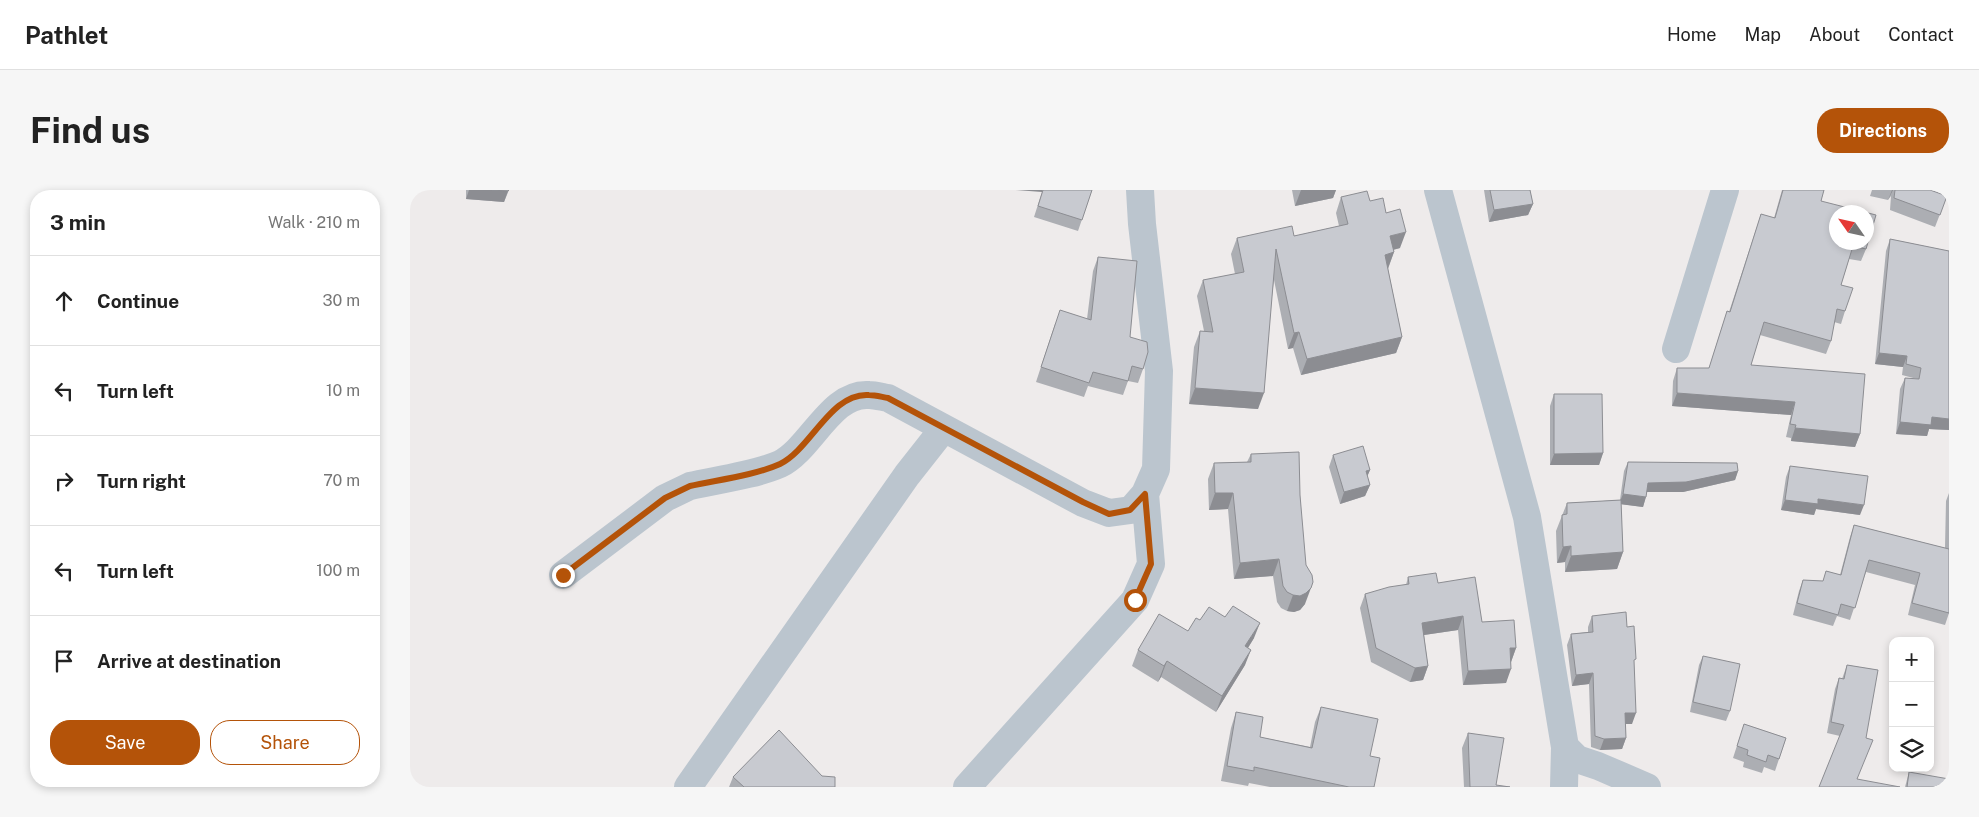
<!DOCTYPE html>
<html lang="en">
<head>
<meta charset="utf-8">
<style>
	:root { --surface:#fff; --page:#f6f6f6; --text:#222; --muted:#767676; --line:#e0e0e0; --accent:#b45309 }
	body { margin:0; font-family:"Public Sans",sans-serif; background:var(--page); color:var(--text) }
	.controls { position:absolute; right:15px; bottom:15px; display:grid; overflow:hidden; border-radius:10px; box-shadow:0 2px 8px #0003 }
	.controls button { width:45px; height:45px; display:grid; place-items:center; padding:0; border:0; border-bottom:1px solid var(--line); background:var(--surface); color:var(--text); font:25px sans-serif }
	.compass { position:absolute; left:1419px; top:15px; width:45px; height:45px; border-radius:50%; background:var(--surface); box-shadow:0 2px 8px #0003; rotate:304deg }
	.stop { position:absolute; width:15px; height:15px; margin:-11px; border:4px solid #b45309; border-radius:50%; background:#fff }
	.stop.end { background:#b45309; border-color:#fff; box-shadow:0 1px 5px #0008 }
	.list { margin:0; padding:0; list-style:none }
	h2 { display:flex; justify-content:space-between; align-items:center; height:65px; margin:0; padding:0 20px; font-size:21px }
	h2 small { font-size:16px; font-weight:400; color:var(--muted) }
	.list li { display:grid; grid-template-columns:32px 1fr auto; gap:15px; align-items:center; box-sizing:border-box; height:90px; padding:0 20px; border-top:1px solid var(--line) }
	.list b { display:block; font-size:19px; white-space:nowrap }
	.list em { font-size:16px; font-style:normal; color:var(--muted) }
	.actions { display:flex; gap:10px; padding:15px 20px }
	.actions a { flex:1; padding:11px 0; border:1px solid var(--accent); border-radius:20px; text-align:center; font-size:18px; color:var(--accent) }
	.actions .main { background:var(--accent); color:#fff }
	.icon { flex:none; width:28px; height:28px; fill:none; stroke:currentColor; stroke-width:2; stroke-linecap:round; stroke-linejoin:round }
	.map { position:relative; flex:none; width:1539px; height:597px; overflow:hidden; border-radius:20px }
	header { display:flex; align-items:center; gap:30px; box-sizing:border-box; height:70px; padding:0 25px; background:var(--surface); border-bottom:1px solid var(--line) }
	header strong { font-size:24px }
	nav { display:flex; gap:28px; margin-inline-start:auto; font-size:18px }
	.intro { display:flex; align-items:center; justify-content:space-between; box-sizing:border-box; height:120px; padding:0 30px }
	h1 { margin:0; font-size:35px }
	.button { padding:12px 22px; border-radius:20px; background:var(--accent); color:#fff; font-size:18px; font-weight:700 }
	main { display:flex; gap:30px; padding:0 30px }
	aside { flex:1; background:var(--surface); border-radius:20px; box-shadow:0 2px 8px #0003 }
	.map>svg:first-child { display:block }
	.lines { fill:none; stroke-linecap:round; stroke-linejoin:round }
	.minor { stroke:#bbc5ce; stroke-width:28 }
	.wall { fill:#acaeb3 }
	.shaded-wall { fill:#8c8d92 }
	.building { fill:#c8cad0; stroke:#8c8d92; fill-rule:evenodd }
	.route { stroke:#b45309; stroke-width:6 }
</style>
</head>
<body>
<header>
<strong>Pathlet</strong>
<nav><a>Home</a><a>Map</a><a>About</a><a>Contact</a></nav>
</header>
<div class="intro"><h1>Find us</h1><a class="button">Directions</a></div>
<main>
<aside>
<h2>3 min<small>Walk · 210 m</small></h2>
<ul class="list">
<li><svg class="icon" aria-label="ahead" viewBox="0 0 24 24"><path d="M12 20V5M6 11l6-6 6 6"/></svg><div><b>Continue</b></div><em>30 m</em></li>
<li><svg class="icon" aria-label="left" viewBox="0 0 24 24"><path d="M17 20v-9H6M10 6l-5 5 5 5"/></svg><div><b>Turn left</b></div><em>10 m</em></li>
<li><svg class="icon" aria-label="right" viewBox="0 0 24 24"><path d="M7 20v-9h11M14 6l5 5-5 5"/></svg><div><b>Turn right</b></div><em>70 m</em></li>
<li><svg class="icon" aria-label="left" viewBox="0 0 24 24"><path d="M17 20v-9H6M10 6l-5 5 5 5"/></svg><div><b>Turn left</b></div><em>100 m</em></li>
<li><svg class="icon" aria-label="arrive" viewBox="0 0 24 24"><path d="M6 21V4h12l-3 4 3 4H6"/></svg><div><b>Arrive at destination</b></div></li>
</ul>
<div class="actions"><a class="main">Save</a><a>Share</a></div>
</aside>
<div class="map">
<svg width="1539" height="597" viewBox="0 0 1539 597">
	<rect width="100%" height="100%" fill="#eeebeb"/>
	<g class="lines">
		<path class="minor" d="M1028 0 1117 327 1155 557 1154 597
			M1266 159 1315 0
			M153 385 255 308 280 296C307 290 345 285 370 274 401 259 421 202 459 205 465 205 472 207 478 208L673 313 699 323 721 320 735 304 746 279 749 181 732 34 730 0
			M1155 557 1167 569 1188 576 1237 597
			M278 597 497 285 534 238
			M557 597 725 410 741 374 735 304"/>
	</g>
	<path class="wall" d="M56 0H99L94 12 56 9Z
		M682 0 668 41 624 27 632 2Z
		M882 0H926L923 8 885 16Z
		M1074 0H1120L1123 14 1118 25 1079 32Z
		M1372 0H1414L1411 11 1456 59 1451 71 1439 69 1431 95 1435 121 1431 134 1424 132 1421 151 1416 164 1350 145 1341 175 1450 244 1445 257 1381 251V248L1376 247 1381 225 1262 216 1263 191 1267 178H1299L1317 121 1319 122 1351 24 1364 28Z
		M1462 0H1520L1537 6 1525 37 1480 20 1481 6 1478 10 1460 6Z
		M931 7 960 11 976 23 990 58 983 60 984 62 978 79 992 147 986 163 891 185 883 158 878 159 864 90 848 219 779 214 784 157 790 141H794L787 106 793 90 825 84 821 64 827 48 884 46 929 36 926 23Z
		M1480 49 1539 61V240L1519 239 1517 246 1486 244 1490 199 1495 188 1507 189 1492 185 1493 177 1465 174 1476 61Z
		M688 67 733 179 728 193 718 191 713 205 678 196 674 207 626 192 645 134 677 129 683 81Z
		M1144 204 1193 263 1189 275H1140V216Z
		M841 264 890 305 895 414 890 420 884 422 877 421 871 418 867 412 863 386 824 389 818 319 799 320 798 289 804 273 837 272Z
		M923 265 960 280 957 286 960 295 955 306 930 314 919 277Z
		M1218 272 1328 281 1325 290 1273 302H1237L1233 317 1211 314 1213 362 1207 379 1155 382V372L1147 373 1146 341 1157 313 1210 310 1214 281Z
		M1380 276 1450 325 1406 319 1404 325 1371 320 1376 287Z
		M1539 303V423L1535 435 1498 425 1505 395 1456 382 1440 430 1427 426 1423 436 1383 425 1389 401 1393 390 1413 391 1416 381 1430 385 1440 347 1444 335 1535 358 1536 311Z
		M998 387 1028 393 1072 432 1106 458 1101 472 1096 493 1053 495 1048 440 1014 445 1018 476 1013 490 1000 492 961 472 950 418 955 404 996 395Z
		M1182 426 1217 437 1224 476 1222 534H1215L1216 548 1212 559 1190 560 1181 557 1179 494 1162 496 1157 455 1161 444 1178 442V437Z
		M790 430 844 448 838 458 835 475 806 522 751 487 748 492 722 476 728 460 778 441Z
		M1293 466 1320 521 1316 531 1280 522 1289 475Z
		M1437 475 1468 480 1409 597 1430 546 1417 543 1425 499 1429 488 1432 489Z
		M911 517 960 566 964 597H860L839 593 838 596 811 591 821 538 826 522 850 547 900 557 905 532Z
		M1334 534 1376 548 1365 581 1354 577 1352 583 1333 577 1334 572 1323 568Z
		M1058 543 1086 595 1100 597H1054L1052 558Z
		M1499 582 1539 597H1495Z
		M412 586 425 597H319L323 587Z"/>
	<path class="shaded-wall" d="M59 0H81L98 1 94 12 56 9Z
		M606 0H633L632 2Z
		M891 0H926L923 8 885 16Z
		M1482 0H1483L1478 10Z
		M1123 14 1118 25 1079 32 1084 20Z
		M996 42 990 58 974 62 980 46Z
		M984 62 978 78 969 81 975 65Z
		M889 142 883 158 878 159 884 143Z
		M992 147 986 163 891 185 897 169Z
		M1469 163 1497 166 1493 177 1465 174Z
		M785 198 854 203 848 219 779 214Z
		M1267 203 1385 212 1381 225 1262 216Z
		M1522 227 1539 229V240L1519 239 1517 246 1486 244 1490 232Z
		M1385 238 1450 244 1445 257 1381 251Z
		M1193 263 1189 275H1140L1144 264Z
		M960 280 955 292 956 281Z
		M1328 281 1325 290 1273 302H1235L1238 293Z
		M960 295 955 306 930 314 934 302Z
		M805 303H823L818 319 799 320Z
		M1213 304 1236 307 1233 317 1209 314Z
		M1408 309 1454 315 1450 325 1406 319 1404 325 1371 320 1375 310Z
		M1161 356 1155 372 1147 373 1153 357Z
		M1213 362 1207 379 1155 382 1161 366Z
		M869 369 863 386 824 389 830 373Z
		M901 398 895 414 890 420 884 422 877 421 883 405Z
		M1053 426 1048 440 1007 446 1012 433Z
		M850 433 844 448 829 472 835 456Z
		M1100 458H1106L1101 472Z
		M841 460 835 475 806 522 812 506Z
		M757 471 751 487 748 492 754 476Z
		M1018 476 1013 490 1000 492 1005 478Z
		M1101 479 1096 493 1053 495 1058 481Z
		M1183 483 1179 494 1162 496 1166 485Z
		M1215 523H1226L1222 534H1211Z
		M1216 548 1212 559 1190 560 1194 549Z"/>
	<path class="building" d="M81 0H99L98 1Z
		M633 0H682L672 30 628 16Z
		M1080 0H1120L1123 14 1084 20Z
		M1373 0H1414L1411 11 1466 25 1456 59 1443 56 1431 95 1443 98 1435 121 1427 119 1421 151 1354 132 1341 175 1455 184 1450 244 1385 238 1386 235 1380 234 1385 212 1267 203V178H1299L1317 121 1320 122 1351 24 1365 28ZM1426 22H1456V52H1426Z
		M1485 0H1520L1537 6 1530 25 1484 8Z
		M957 1 960 11 973 8 976 23 990 19 996 42 980 46 984 62 975 65 992 147 897 169 889 142 884 143 866 59 854 203 785 198 790 141 803 142 793 90 834 82 827 48 882 36 884 46 938 34 931 7Z
		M1480 49 1539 61V229L1522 227 1521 235 1490 232 1495 188 1509 189 1511 178 1496 174 1497 166 1469 163Z
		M688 67 727 71 720 147 737 152 738 162 733 179 722 176 718 191 683 182 679 193 631 177 650 120 681 130Z
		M1144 204H1192L1193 263 1144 264Z
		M953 256 960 280 956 281 960 295 934 302 923 265Z
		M889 262 890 305 896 375 902 385 903 392 901 398 896 403 890 406 883 405 877 402 873 396 869 369 830 373 823 303H805L804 273 841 272V264Z
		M1218 272 1327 273 1328 281 1276 292 1238 293 1236 307 1213 304Z
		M1380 276 1458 286 1454 315 1408 309V314L1375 310Z
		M1211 310 1213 362 1161 366V356L1153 357 1152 325 1157 324V313Z
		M1444 335 1539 359V423L1502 413 1510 383 1459 370 1445 418 1431 414 1428 425 1387 413 1393 390 1413 391 1416 381 1431 385Z
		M1026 383 1028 393 1065 387 1072 432 1104 430 1106 458H1100L1101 479 1058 481 1053 426 1012 433 1018 476 1005 478 966 458 955 404 979 397 999 394 998 387Z
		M823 416 850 433 835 456 841 460 812 506 757 471 754 476 728 460 749 424 778 441 786 428 790 430 799 417 815 427Z
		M1216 422 1217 437 1224 436 1226 469 1224 470 1226 523H1215L1216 548 1194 549 1185 546 1183 483 1166 485 1161 444 1183 442 1182 426Z
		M1293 466 1330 474 1320 521 1283 512Z
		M1437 475 1468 480 1456 548 1463 550 1447 589 1490 597H1409L1434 535 1421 532 1429 488 1434 489Z
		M911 517 968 529 960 566 970 568 964 597H939L844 577V581L817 576 826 522 853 527 850 547 902 558Z
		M1334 534 1376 548 1369 569 1358 565 1356 572 1337 565 1338 560 1327 556Z
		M369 540 412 586 425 587V597H334L323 587Z
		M1058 543 1094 548 1086 595 1100 597H1060Z
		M1499 582 1539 589V597H1497Z"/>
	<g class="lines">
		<path class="route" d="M153 385 255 308 280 296C307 290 346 285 370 274 401 259 421 202 459 205 465 205 472 207 478 208L673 312 699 324 720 320 735 304 741 374 725 410"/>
	</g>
</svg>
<div class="controls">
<button>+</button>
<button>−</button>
<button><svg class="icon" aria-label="layers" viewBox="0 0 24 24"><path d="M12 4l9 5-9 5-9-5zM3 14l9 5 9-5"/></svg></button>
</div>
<svg class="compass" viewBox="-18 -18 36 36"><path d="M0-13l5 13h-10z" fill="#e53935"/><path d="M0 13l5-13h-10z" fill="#767676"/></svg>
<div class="stop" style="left:725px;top:410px"></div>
<div class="stop end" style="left:153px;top:385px"></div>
</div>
</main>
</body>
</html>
